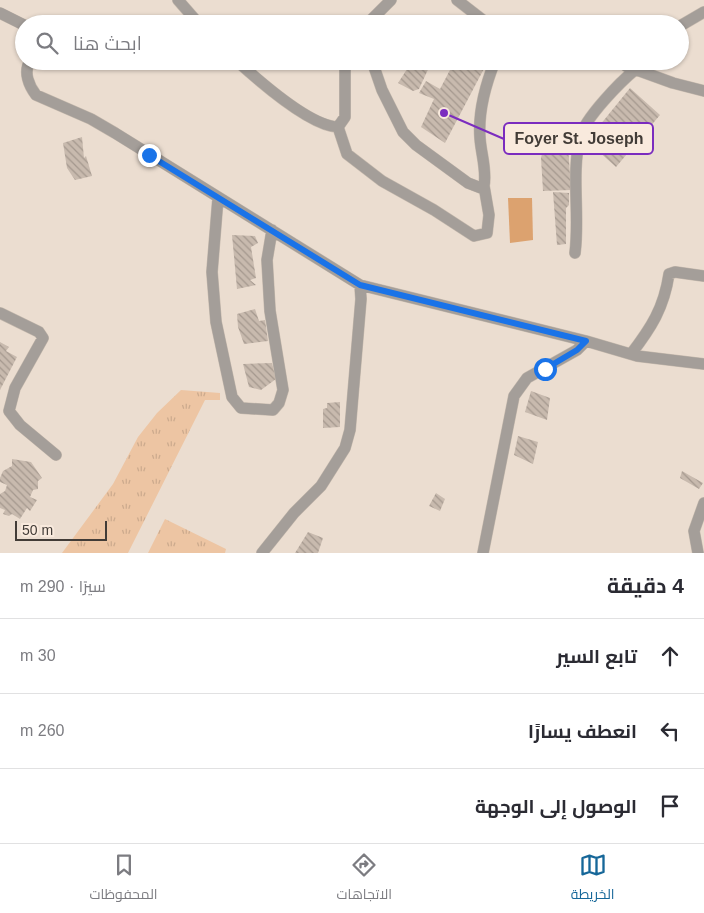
<!DOCTYPE html>
<html lang="ar">
<head>
<meta charset="utf-8">
<style>
	:root { --surface:#fff; --page:#f7f7f7; --text:#2b2b33; --muted:#7c7c81; --line:#e1e1e2; --accent:#166799 }
	body { margin:0; font-family:Arial,Cairo,sans-serif; background:var(--page); color:var(--text); direction:rtl }
	.scale { position:absolute; left:15px; bottom:12px; width:92px; box-sizing:border-box; padding-left:5px; border:2px solid #423c37; border-top:0; font-size:14px; line-height:18px; white-space:nowrap; color:#423c37; -webkit-text-stroke:4px #f9eadd; paint-order:stroke }
	.stop { position:absolute; width:15px; height:15px; margin:-11px; border:4px solid #1a73e8; border-radius:50%; background:#fff }
	.stop.end { background:#1a73e8; border-color:#fff; box-shadow:0 1px 5px #0008 }
	.list { margin:0; padding:0; list-style:none }
	h2 { display:flex; justify-content:space-between; align-items:center; height:65px; margin:0; padding:0 20px; font-size:21px }
	h2 small { font-size:16px; font-weight:400; color:var(--muted) }
	.list li { display:grid; grid-template-columns:32px 1fr auto; gap:15px; align-items:center; box-sizing:border-box; height:75px; padding:0 20px; border-top:1px solid var(--line) }
	.list b { display:block; font-size:19px; white-space:nowrap }
	.list em { font-size:16px; font-style:normal; color:var(--muted) }
	.icon { flex:none; width:28px; height:28px; fill:none; stroke:currentColor; stroke-width:2; stroke-linecap:round; stroke-linejoin:round }
	.map { position:relative; flex:none; width:704px; height:553px; overflow:hidden; direction:ltr }
	.search { position:absolute; background:var(--surface); box-shadow:0 1px 4px #0004; left:15px; right:15px; top:15px; height:55px; display:flex; align-items:center; gap:12px; box-sizing:border-box; padding:0 18px; border-radius:28px; color:var(--muted); font-size:19px }
	.sheet { height:290px; background:var(--surface) }
	nav { display:flex; justify-content:space-around; align-items:center; box-sizing:border-box; height:70px; border-top:1px solid var(--line); background:var(--surface); font-size:14px; color:var(--muted) }
	nav a { display:grid; justify-items:center; gap:2px }
	nav .on { color:var(--accent) }
	.map>svg:first-child { display:block }
	.grass { fill:url(#grass-tufts) }
	.water { fill:#dca26f }
	.building { fill:url(#building-back-hatch) }
	.lines { fill:none; stroke-linecap:round; stroke-linejoin:round }
	.minor-casing { stroke:#c6baae; stroke-width:12 }
	.minor { stroke:#a49e99; stroke-width:11 }
	.route { stroke:#1a73e8; stroke-width:6 }
	.leader { fill:none; stroke:#7b2cbf; stroke-width:2 }
	.callout-dot { fill:#7b2cbf; stroke:#f9eadd; stroke-width:2 }
	.callout { fill:#f9eadd; stroke:#7b2cbf; stroke-width:2 }
	.callout-label { font-size:16px; text-anchor:middle; font-weight:bold; fill:#423c37 }
</style>
</head>
<body>
<div class="map">
<svg width="704" height="553" viewBox="0 0 704 553">
	<defs>
		<pattern id="grass-tufts" width="24" height="20" patternUnits="userSpaceOnUse" patternTransform="scale(1.25)"><rect width="24" height="20" fill="#edc5a3"/><path d="M3 7l-1-3M5 7V3M7 7l1-3M15 17l-1-3M17 17v-4M19 17l1-3" fill="none" stroke="#ccaa8d"/></pattern>
		<pattern id="building-back-hatch" width="6" height="6" patternUnits="userSpaceOnUse" patternTransform="scale(1.25)"><rect width="6" height="6" fill="#c8baae"/><path d="M-1 5l2 2M0 0l6 6M5-1l2 2" fill="none" stroke="#a4988e"/></pattern>
	</defs>
	<rect width="100%" height="100%" fill="#ebddd0"/>
	<path class="grass" d="M181 390 220 393V400H205L128 553H62L113 484 138 437 157 413Z
		M165 519 226 549 225 553H148Z"/>
	<path class="water" d="M508 198H532L533 240 510 243Z"/>
	<path class="building" d="M400 61H432L419 89 413 91 398 83 409 66Z
		M440 61H488L445 143 421 127 434 99 419 93 426 81 440 89 451 68Z
		M630 88 660 115 616 167 587 141Z
		M547 132 568 145 571 190 543 191 541 158Z
		M82 137 84 158 86 156 92 176 75 180 67 168 63 143Z
		M553 192 569 193V205L566 208V244L557 245Z
		M232 235 255 236 258 243 251 247 256 278 250 280 256 285 237 289Z
		M255 309 259 321 265 320 268 341 244 344 238 327 237 314Z
		M0 342 9 347 6 351 17 357 0 390Z
		M272 363 276 379 261 390 249 387 243 364Z
		M531 391 550 398 547 420 525 412Z
		M340 402V427L323 428V409L327 408V403Z
		M518 436 538 442 533 464 514 455Z
		M12 459 31 462 42 478 38 481V489L33 490 30 497 37 500 30 511 27 508 20 519 12 514 9 516 3 514 5 510 0 508V494L5 491 7 485 0 482V478L3 471 12 466Z
		M682 471 703 483 699 489 680 478Z
		M436 493 445 499 440 511 429 506Z
		M308 532 323 538 318 553H295Z"/>
	<g class="lines">
		<g class="minor-casing">
			<path id="minor" d="M178 0 199 24
				M457 0 488 24
				M0 13 24 25
				M367 24 391 0
				M680 26 704 12
				M30 61C23 72 29 86 36 95L91 119 115 133 360 285 586 341 637 356 704 364
				M237 61C259 81 310 126 338 127L345 117V61
				M372 61 382 90 403 132 416 145 468 183 481 188 484 186C487 170 481 154 480 138 478 112 485 86 495 61
				M626 61V66L673 83 704 91
				M338 127 347 154 382 181 434 210 474 236 487 233 489 215 484 186
				M218 198 212 272 216 322 232 397 241 408 273 410 279 403 283 390 270 311 267 260 272 230
				M575 253C580 215 571 175 580 137 585 118 620 82 636 69
				M0 313 39 332 43 338 15 388 9 411 20 425 56 455
				M631 354C651 328 664 308 669 274L675 272 704 276
				M262 553 294 513 321 486 345 448 350 430 361 299 360 285
				M483 553 514 396 527 378 577 350 586 341
				M698 553 694 531 704 503"/>
		</g>
		<use href="#minor" class="minor"/>
	</g>
	<g class="lines">
		<path class="route" d="M149 155 360 285 586 341 577 350 545 369"/>
	</g>
	<path class="leader" d="M444 113L504 139"/>
	<circle class="callout-dot" cx="444" cy="113" r="5"/>
	<rect class="callout" x="504" y="123" width="149" height="31" rx="5"/>
	<g class="callout-label">
		<text x="579" y="144">Foyer St. Joseph</text>
	</g>
</svg>
<div class="scale">50 m</div>
<div class="stop" style="left:545px;top:369px"></div>
<div class="stop end" style="left:149px;top:155px"></div>
<div class="search"><svg class="icon" aria-label="search" viewBox="0 0 24 24"><circle cx="10" cy="10" r="6"/><path d="M15 15l6 6"/></svg>ابحث هنا</div>
</div>
<section class="sheet">
<h2>4 دقيقة<small>سيرًا · 290 m</small></h2>
<ul class="list">
<li><svg class="icon" aria-label="ahead" viewBox="0 0 24 24"><path d="M12 20V5M6 11l6-6 6 6"/></svg><div><b>تابع السير</b></div><em>30 m</em></li>
<li><svg class="icon" aria-label="left" viewBox="0 0 24 24"><path d="M17 20v-9H6M10 6l-5 5 5 5"/></svg><div><b>انعطف يسارًا</b></div><em>260 m</em></li>
<li><svg class="icon" aria-label="arrive" viewBox="0 0 24 24"><path d="M6 21V4h12l-3 4 3 4H6"/></svg><div><b>الوصول إلى الوجهة</b></div></li>
</ul>
</section>
<nav>
<a class="on"><svg class="icon" aria-label="map" viewBox="0 0 24 24"><path d="M3 6l6-2 6 2 6-2v14l-6 2-6-2-6 2zM9 4v14M15 6v14"/></svg>الخريطة</a>
<a><svg class="icon" aria-label="directions" viewBox="0 0 24 24"><path d="M12 3l9 9-9 9-9-9zM9 14v-3h6M13 9l2 2-2 2"/></svg>الاتجاهات</a>
<a><svg class="icon" aria-label="saved" viewBox="0 0 24 24"><path d="M7 4h10v16l-5-4-5 4z"/></svg>المحفوظات</a>
</nav>
</body>
</html>
